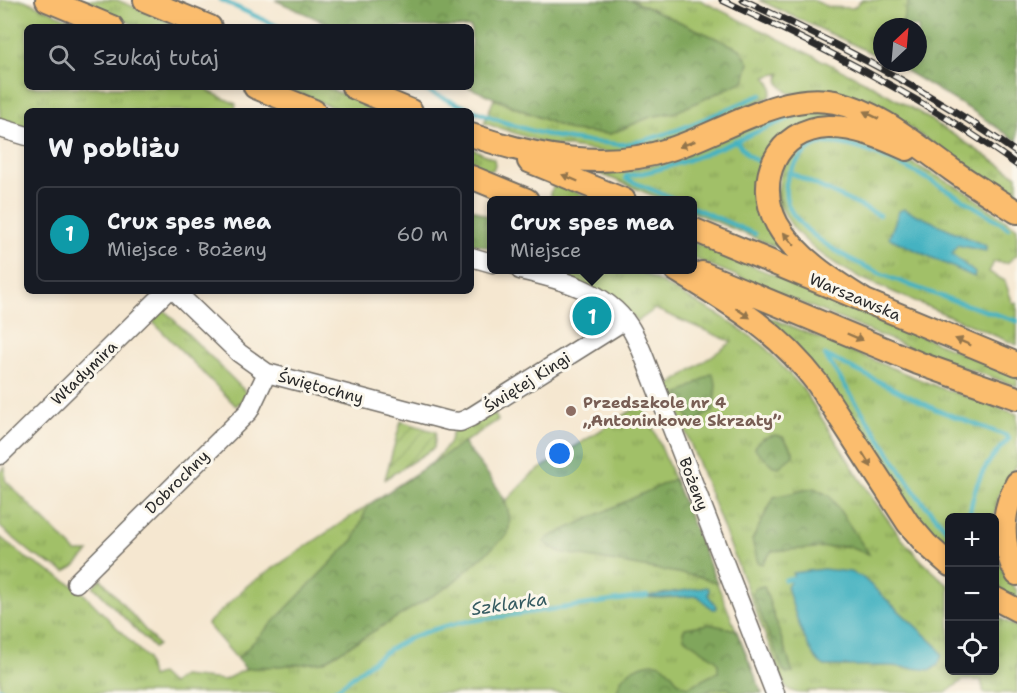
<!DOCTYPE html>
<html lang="pl">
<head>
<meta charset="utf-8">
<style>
	:root { --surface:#171b24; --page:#242831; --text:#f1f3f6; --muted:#9ea1a6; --line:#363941; --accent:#db2777 }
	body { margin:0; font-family:"Shantell Sans",sans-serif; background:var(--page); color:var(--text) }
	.controls { position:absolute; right:18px; bottom:18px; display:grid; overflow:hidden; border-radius:9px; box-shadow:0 3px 9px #0003 }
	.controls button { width:54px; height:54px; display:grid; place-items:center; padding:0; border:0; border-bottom:2px solid var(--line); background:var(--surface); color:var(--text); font:30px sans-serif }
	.compass { position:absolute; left:873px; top:18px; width:54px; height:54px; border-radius:50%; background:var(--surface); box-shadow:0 3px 9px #0003; rotate:26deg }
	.you { position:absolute; left:560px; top:454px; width:21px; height:21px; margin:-15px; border:4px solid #fff; border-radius:50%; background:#1a73e8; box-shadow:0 0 0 9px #1a73e833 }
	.badge { display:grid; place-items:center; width:39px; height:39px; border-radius:50%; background:var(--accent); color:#fff; font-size:20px; font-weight:700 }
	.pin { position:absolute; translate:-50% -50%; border:3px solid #fff; box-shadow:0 2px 6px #0006 }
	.popup { position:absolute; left:487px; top:196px; width:210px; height:78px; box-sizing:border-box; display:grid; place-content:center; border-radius:9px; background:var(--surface); filter:drop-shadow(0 2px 4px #0005); font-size:20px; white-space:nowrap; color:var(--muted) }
	.popup b { font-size:22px; color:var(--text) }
	.popup::after { content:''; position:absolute; left:50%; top:100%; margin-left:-12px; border:12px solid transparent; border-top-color:var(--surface) }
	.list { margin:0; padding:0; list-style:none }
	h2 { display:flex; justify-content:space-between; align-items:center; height:78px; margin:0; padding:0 24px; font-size:26px }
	h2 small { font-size:20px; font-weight:400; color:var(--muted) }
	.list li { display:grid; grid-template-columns:39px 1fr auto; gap:18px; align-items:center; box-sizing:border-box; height:96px; margin:0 12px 12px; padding:0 12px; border:2px solid var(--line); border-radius:9px }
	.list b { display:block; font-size:22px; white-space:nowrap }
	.list p { margin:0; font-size:20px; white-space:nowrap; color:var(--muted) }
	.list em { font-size:20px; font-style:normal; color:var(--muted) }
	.icon { flex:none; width:33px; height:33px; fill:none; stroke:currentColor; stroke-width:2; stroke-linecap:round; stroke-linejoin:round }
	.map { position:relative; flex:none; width:1017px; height:693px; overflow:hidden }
	.search { position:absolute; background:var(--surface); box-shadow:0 3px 9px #0003; left:24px; top:24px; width:450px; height:66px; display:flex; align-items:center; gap:15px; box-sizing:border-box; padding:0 21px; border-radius:9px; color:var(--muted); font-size:22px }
	.panel { position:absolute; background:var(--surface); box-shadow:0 3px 9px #0003; left:24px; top:108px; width:450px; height:186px; border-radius:9px }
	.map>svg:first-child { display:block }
	.grass { fill:url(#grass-tufts); stroke:#66764a; stroke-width:1.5 }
	.forest { fill:url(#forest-crowns); stroke:#566844; stroke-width:1.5 }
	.garden { fill:url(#garden-furrows); stroke:#66764a; stroke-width:1.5 }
	.water { fill:#44b2c1; stroke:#386e76; stroke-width:1.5 }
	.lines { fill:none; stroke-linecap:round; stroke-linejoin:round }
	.stream { stroke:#44b2c1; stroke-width:4.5 }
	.minor-casing { stroke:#726d65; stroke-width:21 }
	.major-casing { stroke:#726d65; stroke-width:26 }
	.minor { stroke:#fff; stroke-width:18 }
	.major { stroke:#fbbd6e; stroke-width:22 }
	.rail-casing { stroke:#2b2b2b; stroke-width:7 }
	.rail { stroke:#fbf7ec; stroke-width:4.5; stroke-dasharray:14; stroke-linecap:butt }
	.oneway { fill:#93744c }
	.education-dot { fill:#8d6e63; stroke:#fbf7ec; stroke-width:2 }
	.labels { text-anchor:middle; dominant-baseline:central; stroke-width:6; stroke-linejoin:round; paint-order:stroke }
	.street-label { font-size:16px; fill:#2b2b2b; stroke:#fbf7ec }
	.education-label { font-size:16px; font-weight:bold; fill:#785e54; stroke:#fbf7ec; text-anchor:start }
	.water-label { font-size:18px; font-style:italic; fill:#345a60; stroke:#fbf7ec }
</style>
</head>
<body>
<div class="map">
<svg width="1017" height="693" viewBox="0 0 1017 693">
	<defs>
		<pattern id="grass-tufts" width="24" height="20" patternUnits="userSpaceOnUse" patternTransform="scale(1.5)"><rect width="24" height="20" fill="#a1c068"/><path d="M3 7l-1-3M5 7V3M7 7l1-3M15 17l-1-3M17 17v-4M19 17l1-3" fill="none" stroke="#839c56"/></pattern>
		<pattern id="forest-crowns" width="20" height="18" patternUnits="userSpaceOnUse" patternTransform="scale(1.5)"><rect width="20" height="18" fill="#80a65c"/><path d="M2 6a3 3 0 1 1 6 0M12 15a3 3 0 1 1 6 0" fill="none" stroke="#69874c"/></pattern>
		<pattern id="garden-furrows" width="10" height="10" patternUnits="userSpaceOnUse" patternTransform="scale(1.5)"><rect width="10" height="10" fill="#a1c068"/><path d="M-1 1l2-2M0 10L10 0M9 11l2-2" fill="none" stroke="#839c56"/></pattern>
	</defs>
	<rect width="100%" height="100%" fill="#fbf7ec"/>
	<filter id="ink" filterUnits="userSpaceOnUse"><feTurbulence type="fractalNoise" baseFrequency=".0167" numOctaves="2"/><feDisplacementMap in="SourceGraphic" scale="12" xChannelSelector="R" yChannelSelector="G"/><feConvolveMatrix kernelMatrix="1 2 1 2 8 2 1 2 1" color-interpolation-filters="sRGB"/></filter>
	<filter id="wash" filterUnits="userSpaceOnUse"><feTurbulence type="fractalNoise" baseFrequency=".008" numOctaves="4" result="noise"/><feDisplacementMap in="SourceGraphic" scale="24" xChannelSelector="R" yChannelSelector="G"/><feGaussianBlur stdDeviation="1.35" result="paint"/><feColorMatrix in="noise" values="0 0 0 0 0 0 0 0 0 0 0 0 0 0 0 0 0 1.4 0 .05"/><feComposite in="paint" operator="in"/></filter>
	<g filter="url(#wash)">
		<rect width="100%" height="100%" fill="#f5e7d0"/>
		<path class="grass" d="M0 0H24L88 27H27V87H209L208 91 236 104 235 111H27V128L0 121Z
			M75 0H117L182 27H140Z
			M631 0H700L864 81 920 113 1017 176V201L876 105 855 97 789 93 780 85 778 80 781 73 765 77C772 84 774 88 770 97L673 139 612 153 547 144 484 123 494 99 572 131 610 134 650 117 676 112 740 49Z
			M759 0H813L829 7 853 8 862 0H909L901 27H882V58Z
			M284 87H325L382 111H341Z
			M805 109 858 116 769 150 788 252 693 212 692 200H664L591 170H628L657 164 764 121Z
			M824 138H847L895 154 971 194 970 195 1017 228V255L1007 263 994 262 989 272 1005 281 1013 304 1017 303V345L863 279C825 260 763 221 782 170 790 151 805 143 824 138Z
			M471 148 494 159 495 165 493 170 484 171 471 165Z
			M554 186H560L596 200H555L551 198 550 193Z
			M692 241 1017 376V386L925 354 693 258Z
			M535 270H638L721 316 763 345 803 389 873 499 902 539 922 561 949 586 950 670H994L995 616 1017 627V693H984L981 680H963L946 693 808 691V693C799 693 791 693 785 686L668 386 732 342 655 309 638 321 618 304Z
			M164 310 245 391 246 396 241 404 240 402 236 406 152 321Z
			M766 316 938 387 1017 414V465L999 495 994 517 950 518 949 555 938 545Z
			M643 403 762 693H0V537L26 558 78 588 147 658 151 677 160 674 171 684 182 676 224 680 246 669 207 624 248 585 433 462 449 444 452 433 457 427 493 411 498 420 463 443 506 501 532 474Z
			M5 467V480L76 552H89L74 567 65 572 34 555 0 527V472Z
			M994 543 1003 571 1017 591V601L995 589Z
			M101 579 158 645 154 648 93 586Z"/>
		<path class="forest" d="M275 0H631L740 49 749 63 744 81 676 112 650 117 610 134 572 131 468 87H471V27H335Z
			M909 0H1017V141L971 110 896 65V63H918V27H901Z
			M471 208 491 218V248L471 243Z
			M712 373 716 383 714 410 693 423 689 419 678 395Z
			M775 435 783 437 793 451V456L779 467 773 466 755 449C756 440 767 436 775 435Z
			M463 443C480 466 522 506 506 536L449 586 323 662 246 669 237 659 354 539 368 505Z
			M674 479 717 583 700 577 560 552 547 545 544 542 549 537Z
			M814 488 830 496 869 554 845 546 772 551 762 564 758 563 752 540 774 497Z
			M764 586 793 673 787 674 783 670 752 593 755 588Z
			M709 624 736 630 762 693H734L728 688 712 689 705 693H617C618 687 619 681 624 676 631 668 654 658 664 666 674 673 675 684 688 687L718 672V665L716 660 684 638 683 632 685 628Z"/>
		<path class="garden" d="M401 421 436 432 434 448 385 479Z"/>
		<path class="water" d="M904 209 986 246V251L957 245 952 254 975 273 974 277 889 238 899 211Z
			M823 569 850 572 862 577 937 646 942 655 938 665 931 670 891 666H825C808 659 792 605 787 586L793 579V573Z
			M707 587 709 589 708 595 716 606V609H712L698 596 662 598 642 597Z"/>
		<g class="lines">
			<path class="stream" d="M221 0 279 27
				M418 87C478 113 540 141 606 143 613 144 621 145 628 144 675 135 718 112 761 95
				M735 140 748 155 757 161
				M789 172 879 215
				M677 200 626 179V176C685 168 738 138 793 117
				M692 207 755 234
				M1009 228C970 203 864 134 820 144 809 147 799 158 793 167 783 181 783 200 793 214 830 267 956 301 1017 321
				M825 355 937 410 1007 436 1009 439C984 463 974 483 969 518
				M826 357 919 498 950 533
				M785 580 793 579
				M0 689 6 693
				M331 693C355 676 378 654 405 641 423 631 444 626 463 622L647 596"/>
		</g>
	</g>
	<g filter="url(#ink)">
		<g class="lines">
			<g class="minor-casing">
				<path id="minor" d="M0 128 27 136
					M471 257 492 263
					M520 270C559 279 605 290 629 326 639 341 645 360 652 377L775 693
					M175 291 239 353 267 373 449 421 460 422 471 417 625 320
					M0 455 167 291
					M76 583 249 411 267 373"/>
			</g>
			<g class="major-casing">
				<path id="major" d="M47 0 112 27
					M145 0 210 27
					M255 87 314 111
					M353 87 411 111
					M471 135C536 157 605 171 671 149 722 133 781 91 835 102 880 112 915 144 952 170 973 185 995 198 1017 212
					M529 161 624 200
					M471 177 527 200
					M692 229 1017 364
					M676 270C732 304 778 331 818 384L908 523 926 544 950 565
					M702 273 918 363 1017 398
					M867 302C835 282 796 258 777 224 754 182 776 129 828 127 855 126 883 138 907 149
					M1017 483C1001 512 1000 545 1017 574
					M994 598 1017 610"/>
			</g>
			<use href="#minor" class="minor"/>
			<use href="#major" class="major"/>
			<g class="rail-casing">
				<path id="rail" d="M722 0C824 48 925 99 1017 165
					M743 0C838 44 932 92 1017 153"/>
			</g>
			<use href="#rail" class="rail"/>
		</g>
		<defs><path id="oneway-solid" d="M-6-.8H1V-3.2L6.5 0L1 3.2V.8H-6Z" transform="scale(1.5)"/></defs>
		<g class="oneway">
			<use href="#oneway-solid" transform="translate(871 115) rotate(-154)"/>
			<use href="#oneway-solid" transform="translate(687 144) rotate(159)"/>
			<use href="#oneway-solid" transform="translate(570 178) rotate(-157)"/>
			<use href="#oneway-solid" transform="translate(789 239) rotate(-130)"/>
			<use href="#oneway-solid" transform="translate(743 313) rotate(34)"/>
			<use href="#oneway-solid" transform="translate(855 337) rotate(23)"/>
			<use href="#oneway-solid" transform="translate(963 342) rotate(-157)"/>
			<use href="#oneway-solid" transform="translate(867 460) rotate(58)"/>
		</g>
	</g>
	<circle class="education-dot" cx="571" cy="411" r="6"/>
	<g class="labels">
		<g class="street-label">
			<text transform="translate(855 297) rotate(23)">Warszawska</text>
			<text transform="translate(84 373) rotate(-44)">Władymira</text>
			<text transform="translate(527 382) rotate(-32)">Świętej Kingi</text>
			<text transform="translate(321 387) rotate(15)">Świętochny</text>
			<text transform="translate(177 482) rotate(-45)">Dobrochny</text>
			<text transform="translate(694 484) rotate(69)">Bożeny</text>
		</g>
		<g class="education-label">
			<text x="583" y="402">Przedszkole nr 4<tspan x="583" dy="18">„Antoninkowe Skrzaty”</tspan></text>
		</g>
		<g class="water-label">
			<text transform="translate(509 604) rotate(-8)">Szklarka</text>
		</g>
	</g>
</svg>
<div class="controls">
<button>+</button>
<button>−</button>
<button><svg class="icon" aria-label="locate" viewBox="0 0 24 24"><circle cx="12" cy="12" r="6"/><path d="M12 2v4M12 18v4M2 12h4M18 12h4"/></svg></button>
</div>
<svg class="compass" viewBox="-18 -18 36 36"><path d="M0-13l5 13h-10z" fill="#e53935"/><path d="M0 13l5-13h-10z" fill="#9ea1a6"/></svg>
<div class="you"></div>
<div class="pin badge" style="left:592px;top:316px;background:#0f9aa8">1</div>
<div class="popup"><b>Crux spes mea</b>Miejsce</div>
<div class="search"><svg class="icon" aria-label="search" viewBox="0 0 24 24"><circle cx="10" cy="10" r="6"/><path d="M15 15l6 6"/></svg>Szukaj tutaj</div>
<section class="panel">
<h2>W pobliżu<small></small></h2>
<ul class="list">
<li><span class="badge" style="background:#0f9aa8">1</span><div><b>Crux spes mea</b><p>Miejsce · Bożeny</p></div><em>60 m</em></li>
</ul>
</section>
</div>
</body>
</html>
